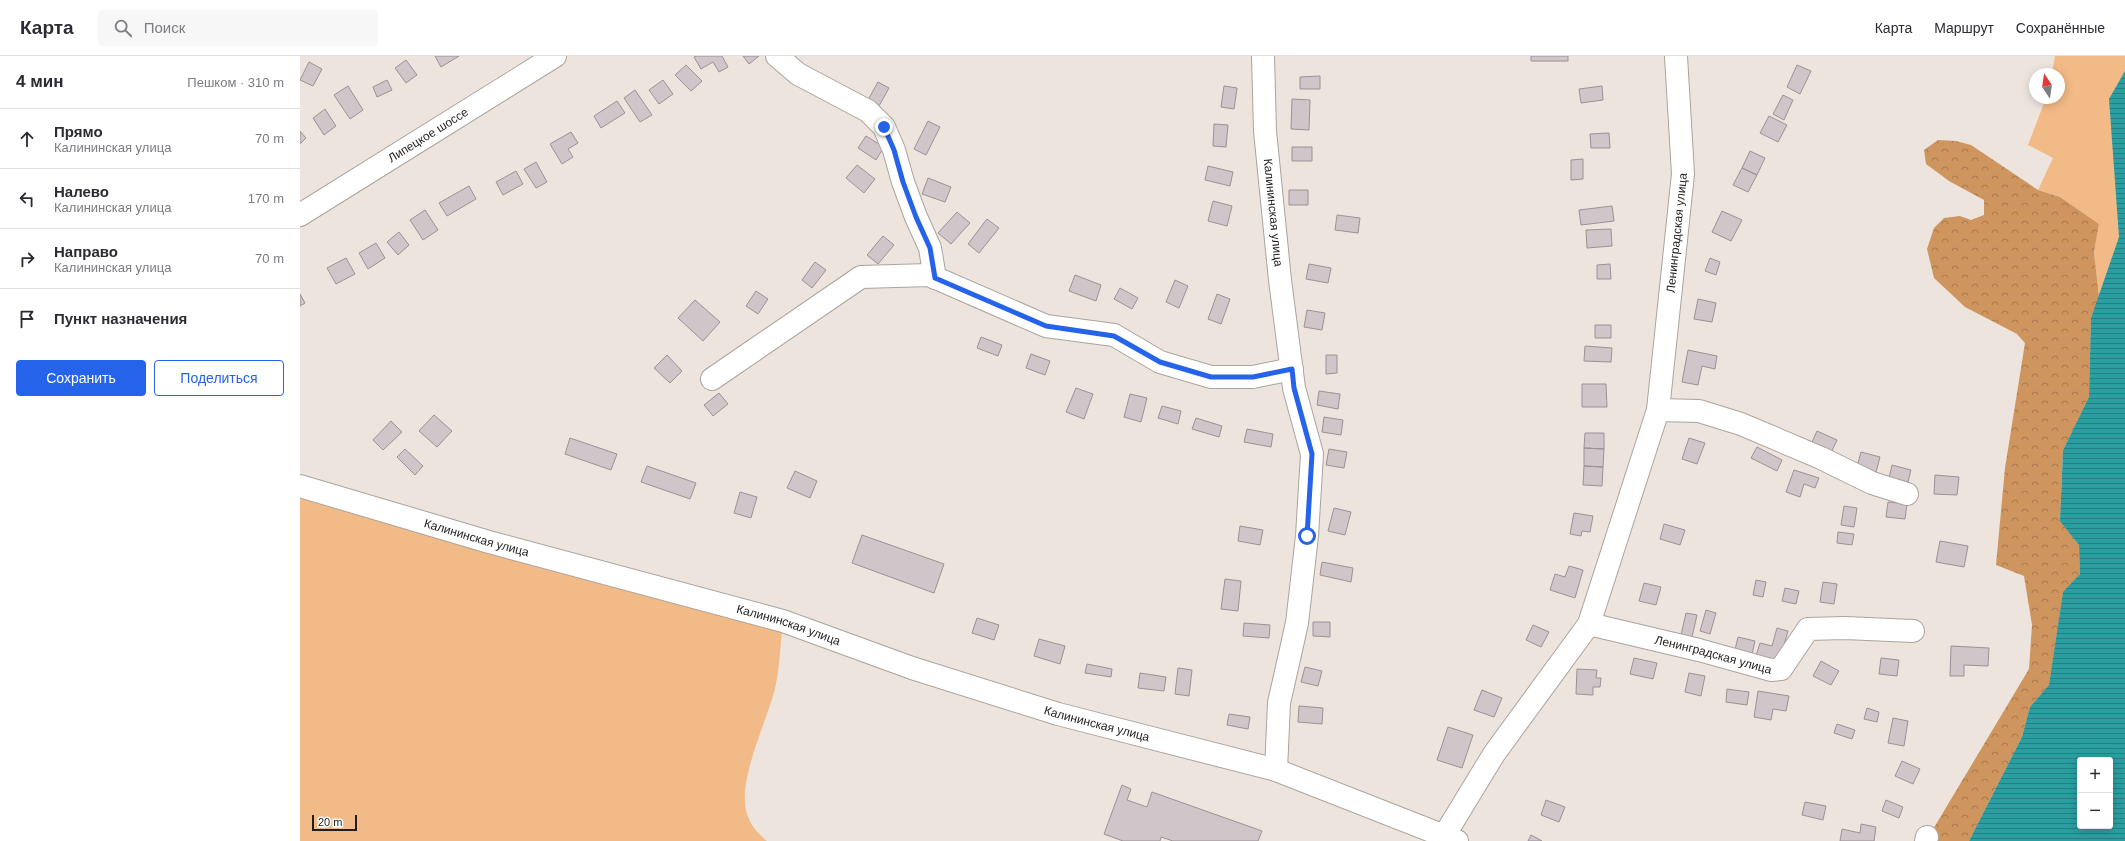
<!DOCTYPE html>
<html lang="ru">
<head>
<meta charset="utf-8">
<style>
	:root { --surface:#fff; --page:#f7f7f7; --text:#2b2b33; --muted:#7c7c81; --line:#e1e1e2; --accent:#2563eb }
	body { margin:0; font-family:Helvetica,sans-serif; background:var(--page); color:var(--text) }
	.controls { position:absolute; right:12px; bottom:12px; display:grid; overflow:hidden; border-radius:4px; box-shadow:0 2px 10px #0003 }
	.controls button { width:36px; height:36px; display:grid; place-items:center; padding:0; border:0; border-bottom:1px solid var(--line); background:var(--surface); color:var(--text); font:20px sans-serif }
	.compass { position:absolute; left:1729px; top:12px; width:36px; height:36px; border-radius:50%; background:var(--surface); box-shadow:0 2px 10px #0003; rotate:347deg }
	.scale { position:absolute; left:12px; bottom:10px; width:45px; box-sizing:border-box; padding-left:4px; border:2px solid #211e1c; border-top:0; font-size:11px; line-height:14px; white-space:nowrap; color:#211e1c; -webkit-text-stroke:3px #fff; paint-order:stroke }
	.stop { position:absolute; width:12px; height:12px; margin:-9px; border:3px solid #2563eb; border-radius:50%; background:#fff }
	.stop.end { background:#2563eb; border-color:#fff; box-shadow:0 1px 4px #0008 }
	.list { margin:0; padding:0; list-style:none }
	h2 { display:flex; justify-content:space-between; align-items:center; height:52px; margin:0; padding:0 16px; font-size:17px }
	h2 small { font-size:13px; font-weight:400; color:var(--muted) }
	.list li { display:grid; grid-template-columns:26px 1fr auto; gap:12px; align-items:center; box-sizing:border-box; height:60px; padding:0 16px; border-top:1px solid var(--line) }
	.list b { display:block; font-size:15px; white-space:nowrap }
	.list p { margin:0; font-size:13px; white-space:nowrap; color:var(--muted) }
	.list em { font-size:13px; font-style:normal; color:var(--muted) }
	.actions { display:flex; gap:8px; padding:12px 16px }
	.actions a { flex:1; padding:9px 0; border:1px solid var(--accent); border-radius:4px; text-align:center; font-size:14px; color:var(--accent) }
	.actions .main { background:var(--accent); color:#fff }
	.icon { flex:none; width:22px; height:22px; fill:none; stroke:currentColor; stroke-width:2; stroke-linecap:round; stroke-linejoin:round }
	.map { position:relative; flex:none; width:1825px; height:785px; overflow:hidden }
	header { display:flex; align-items:center; gap:24px; box-sizing:border-box; height:56px; padding:0 20px; background:var(--surface); border-bottom:1px solid var(--line) }
	header strong { font-size:19px }
	nav { display:flex; gap:22px; margin-inline-start:auto; font-size:14px }
	.search { width:280px; height:36px; background:var(--page); display:flex; align-items:center; gap:10px; box-sizing:border-box; padding:0 14px; border-radius:4px; color:var(--muted); font-size:15px }
	main { display:flex }
	aside { flex:1; background:var(--surface) }
	.map>svg:first-child { display:block }
	.grass { fill:#f2ba86; fill-rule:evenodd }
	.forest { fill:url(#forest-crowns) }
	.water { fill:url(#water-rules); fill-rule:evenodd }
	.building { fill:#d0c6ca; stroke:#9c9296 }
	.lines { fill:none; stroke-linecap:round; stroke-linejoin:round }
	.minor-casing { stroke:#aba49d; stroke-width:24 }
	.minor { stroke:#fff; stroke-width:22 }
	.route { stroke:#2563eb; stroke-width:5 }
	.labels { text-anchor:middle; dominant-baseline:central; stroke-width:4; stroke-linejoin:round; paint-order:stroke }
	.street-label { font-size:12px; fill:#211e1c; stroke:#fff }
</style>
</head>
<body>
<header>
<strong>Карта</strong>
<div class="search"><svg class="icon" aria-label="search" viewBox="0 0 24 24"><circle cx="10" cy="10" r="6"/><path d="M15 15l6 6"/></svg>Поиск</div>
<nav><a>Карта</a><a>Маршрут</a><a>Сохранённые</a></nav>
</header>
<main>
<aside>
<h2>4 мин<small>Пешком · 310 m</small></h2>
<ul class="list">
<li><svg class="icon" aria-label="ahead" viewBox="0 0 24 24"><path d="M12 20V5M6 11l6-6 6 6"/></svg><div><b>Прямо</b><p>Калининская улица</p></div><em>70 m</em></li>
<li><svg class="icon" aria-label="left" viewBox="0 0 24 24"><path d="M17 20v-9H6M10 6l-5 5 5 5"/></svg><div><b>Налево</b><p>Калининская улица</p></div><em>170 m</em></li>
<li><svg class="icon" aria-label="right" viewBox="0 0 24 24"><path d="M7 20v-9h11M14 6l5 5-5 5"/></svg><div><b>Направо</b><p>Калининская улица</p></div><em>70 m</em></li>
<li><svg class="icon" aria-label="arrive" viewBox="0 0 24 24"><path d="M6 21V4h12l-3 4 3 4H6"/></svg><div><b>Пункт назначения</b></div></li>
</ul>
<div class="actions"><a class="main">Сохранить</a><a>Поделиться</a></div>
</aside>
<div class="map">
<svg width="1825" height="785" viewBox="0 0 1825 785">
	<defs>
		<pattern id="forest-crowns" width="20" height="18" patternUnits="userSpaceOnUse"><rect width="20" height="18" fill="#ce955f"/><path d="M2 6a3 3 0 1 1 6 0M12 15a3 3 0 1 1 6 0" fill="none" stroke="#a7794e"/></pattern>
		<pattern id="water-rules" width="6" height="5" patternUnits="userSpaceOnUse"><rect width="6" height="5" fill="#2b9ea2"/><path d="M0 2.5h6" fill="none" stroke="#248083"/></pattern>
	</defs>
	<rect width="100%" height="100%" fill="#ece4dd"/>
	<path class="grass" d="M1755 0H1825V785H1669L1722 681 1791 262 1799 241 1794 196 1799 168 1760 141 1738 134 1753 102 1728 89 1746 42H1759V18H1752ZM1780 704H1810V770H1780Z
		M0 430 483 565C480 589 480 617 473 640 464 671 437 727 447 758 451 770 458 778 467 785H0Z"/>
	<path class="forest" d="M1638 84 1656 85 1671 89 1738 134 1760 141 1799 168 1794 196 1799 241 1791 262 1789 341 1763 394 1760 464 1779 489 1780 518 1763 537 1749 629 1730 651 1722 681 1669 785H1626L1729 613 1732 569 1724 520 1696 509 1705 412 1725 287 1717 278 1665 251 1634 222 1627 193 1634 172 1644 162 1660 160 1671 164 1684 159V144L1649 125 1626 108 1624 94Z"/>
	<path class="water" d="M1825 15V785H1669L1722 681 1730 651 1749 629 1763 536 1780 518 1779 489 1760 465 1763 394 1789 341 1791 262 1819 181 1809 43ZM1780 704H1810V770H1780Z"/>
	<path class="building" d="M135 0H159L141 11Z
		M397 0H422L428 11 419 16 413 6 401 13 394 1Z
		M443 0H459L449 8Z
		M1231 0H1268V5H1231Z
		M106 4 117 19 106 27 95 12Z
		M9 6 22 13 13 30 0 24Z
		M386 9 402 25 391 35 375 19Z
		M1497 9 1511 15 1500 38 1487 31Z
		M1020 20V33H1000V21Z
		M87 24 92 34 77 41 73 31Z
		M363 24 373 38 359 48 349 34Z
		M578 26 589 32 579 50 568 44Z
		M48 30 63 54 50 63 34 39Z
		M924 30 937 32 934 53 921 51Z
		M1302 30 1303 44 1281 47 1279 33Z
		M335 34 352 59 340 66 324 42Z
		M1483 39 1493 44 1484 64 1473 58Z
		M992 43 1010 44 1009 74 991 73Z
		M317 45 325 57 301 72 294 60Z
		M25 53 36 70 24 79 13 62Z
		M1469 60 1487 69 1478 86 1460 77Z
		M628 65 640 71 626 99 614 93Z
		M914 68 928 69 926 91 913 90Z
		M0 75 6 82 0 88Z
		M271 76 278 87 268 93 273 101 262 108 250 88Z
		M1309 77 1310 92H1291L1290 78Z
		M566 80 584 91 576 104 558 92Z
		M992 91H1012V105H992Z
		M1450 95 1465 102 1457 119 1442 112Z
		M1283 103V123L1271 124V104Z
		M236 106 247 126 236 132 224 113Z
		M557 109 575 123 564 137 546 122Z
		M908 110 933 116 930 130 905 124Z
		M1442 112 1457 119 1448 136 1433 129Z
		M216 115 223 128 203 139 196 126Z
		M628 122 651 131 645 146 622 138Z
		M169 130 176 143 147 160 139 147Z
		M989 134H1008V149H989Z
		M913 145 932 150 927 170 908 165Z
		M1312 150 1314 165 1281 169 1279 154Z
		M125 154 138 174 123 184 110 164Z
		M1422 155 1442 164 1431 185 1412 176Z
		M657 156 670 167 651 188 638 177Z
		M1037 159 1060 162 1058 177 1035 174Z
		M687 163 699 172 679 197 668 188Z
		M1311 173 1312 190 1287 192 1286 174Z
		M99 176 109 189 98 199 87 186Z
		M583 180 594 189 578 208 567 199Z
		M76 187 85 202 68 213 59 197Z
		M46 202 55 218 36 228 27 212Z
		M1410 202 1420 206 1416 219 1405 215Z
		M515 206 526 214 512 232 502 224Z
		M1009 208 1031 212 1028 227 1006 223Z
		M1310 208 1311 223H1297V209Z
		M775 219 801 229 796 245 769 235Z
		M875 224 888 230 879 252 866 246Z
		M820 232 838 242 832 253 814 243Z
		M456 235 468 243 458 258 446 250Z
		M0 238 5 247 0 250Z
		M917 238 930 243 921 268 908 263Z
		M1398 243 1416 247 1412 266 1394 263Z
		M395 244 420 266 403 285 378 262Z
		M1007 254 1025 257 1022 274 1004 271Z
		M1295 269H1311V282H1295Z
		M681 281 702 289 698 300 677 292Z
		M1285 290 1312 292 1311 306 1284 305Z
		M1388 294 1417 300 1415 313 1402 310 1398 329 1382 326Z
		M731 298 750 305 745 319 726 312Z
		M367 299 382 315 370 327 354 312Z
		M1026 299H1037V317L1026 318Z
		M1282 328H1306L1307 351H1282Z
		M776 332 793 338 784 363 766 356Z
		M1019 335 1040 338 1038 353 1017 349Z
		M419 337 428 348 413 360 404 349Z
		M830 338 847 342 841 366 824 361Z
		M862 350 881 355 878 368 858 362Z
		M134 359 152 375 137 391 119 375Z
		M1024 361 1043 364 1041 379 1022 376Z
		M896 362 922 370 919 381 892 373Z
		M91 365 102 376 83 394 73 384Z
		M947 373 973 378 971 391 944 386Z
		M1517 375 1537 384 1531 397 1511 388Z
		M1285 377H1304V393L1284 392Z
		M270 382 317 398 311 414 265 398Z
		M1389 382 1405 387 1397 408 1382 403Z
		M1457 391 1482 404 1477 415 1451 402Z
		M1284 392 1304 393 1303 411 1284 410Z
		M105 393 123 410 115 419 97 401Z
		M1029 393 1047 396 1044 412 1026 409Z
		M1561 396 1580 401 1576 416 1557 411Z
		M1592 409 1611 414 1608 426 1589 422Z
		M347 410 396 427 390 443 341 426Z
		M1284 410 1303 411 1302 430 1283 429Z
		M1494 414 1519 422 1515 432 1504 428 1500 441 1486 436Z
		M495 415 517 425 510 442 487 432Z
		M1635 419 1659 421 1657 439 1634 438Z
		M440 436 457 441 451 462 434 457Z
		M1588 446 1607 448 1605 463 1586 461Z
		M1544 450 1557 452 1554 471 1541 469Z
		M1034 452 1051 456 1045 479 1028 475Z
		M1274 457 1293 460 1290 476 1282 475 1281 480 1270 478Z
		M1364 468 1385 474 1380 489 1360 483Z
		M940 470 963 474 960 489 938 485Z
		M1538 476 1554 478 1552 489 1537 487Z
		M562 479 644 508 634 537 552 507Z
		M1640 485 1668 490 1664 511 1636 506Z
		M1022 506 1053 512 1051 526 1020 519Z
		M1269 510 1283 514 1275 542 1250 534 1255 518 1265 521Z
		M925 523 941 525 938 555 921 553Z
		M1456 524 1466 526 1463 541 1453 539Z
		M1523 526 1537 528 1534 548 1520 546Z
		M1344 527 1361 531 1356 549 1339 545Z
		M1485 532 1499 535 1496 548 1482 545Z
		M1406 554 1416 557 1410 578 1400 575Z
		M1386 557 1397 559 1392 581 1381 579Z
		M677 562 699 569 694 584 672 577Z
		M1013 566H1030V581L1013 580Z
		M944 567 970 569 969 582 943 580Z
		M1233 569 1249 576 1241 591 1226 584Z
		M1477 572 1488 575 1479 606 1456 600 1460 587 1472 590Z
		M1438 581 1455 585 1452 598 1435 594Z
		M739 583 765 590 760 608 734 600Z
		M1651 590 1689 592 1688 610 1664 609V620H1650Z
		M1334 602 1357 607 1353 623 1330 618Z
		M1581 602 1599 604 1597 620 1579 618Z
		M1521 605 1539 615 1531 629 1513 620Z
		M787 608 812 613 811 621 785 617Z
		M1005 611 1022 615 1018 630 1001 626Z
		M878 612 892 614 889 640 875 638Z
		M1277 613 1297 614 1296 622H1301L1300 631H1293V639L1276 638Z
		M840 617 866 621 864 635 838 632Z
		M1389 617 1405 620 1401 640 1385 636Z
		M1427 633 1449 636 1447 649 1426 646Z
		M1182 634 1202 642 1194 661 1174 654Z
		M1458 635 1489 640 1486 655 1473 653 1471 664 1454 661Z
		M999 650 1023 652 1022 668 998 666Z
		M1567 652 1579 656 1577 666 1564 663Z
		M929 658 950 661 948 673 927 669Z
		M1593 662 1608 665 1604 690 1588 687Z
		M1537 668 1555 674 1552 683 1534 677Z
		M1148 671 1173 679 1162 712 1137 704Z
		M1602 705 1620 713 1613 728 1595 720Z
		M822 729 831 733 827 744 847 751 852 736 962 775 958 785H873L861 781 860 785H823L804 778Z
		M1246 744 1265 751 1259 766 1241 759Z
		M1586 744 1603 751 1599 762 1582 755Z
		M1505 746 1526 750 1523 764 1502 759Z
		M1561 768 1576 771 1574 785H1540L1542 773 1560 777Z
		M1231 779 1242 785H1228Z"/>
	<g class="lines">
		<g class="minor-casing">
			<g id="minor">
				<path d="M477 0 498 18 568 55 584 71 594 94 603 126 616 161 630 192 635 222"/>
				<path id="s1" d="M963 0 965 75 980 224 994 332 1012 398 1007 480 997 567 979 647 976 714"/>
				<path id="s2" d="M0 159 255 0"/>
				<path d="M412 323 561 221 629 219 746 270 814 279 860 306 911 321H953L992 313"/>
				<path d="M1358 354 1399 355 1441 368 1521 402 1572 427 1607 438"/>
				<path id="s3" d="M0 430 189 486 483 565 612 612 758 658 976 714 1157 785"/>
				<path id="s4" d="M1289 568 1399 594 1471 614 1481 613 1508 573 1545 572 1613 575"/>
				<path id="s5" d="M1144 780 1194 698 1289 568 1358 354 1383 118 1376 0"/>
				<path d="M1626 785 1627 781"/>
			</g>
		</g>
		<use href="#minor" class="minor"/>
	</g>
	<g class="lines">
		<path class="route" d="M584 71 594 94 603 126 616 161 630 192 635 222 746 270 814 280 860 306 911 321H953L992 313 994 332 1012 398 1007 480"/>
	</g>
	<g class="labels">
		<g class="street-label">
			<text stroke="none"><textPath href="#s2" startOffset="151">Липецкое шоссе</textPath></text>
			<text stroke="none"><textPath href="#s1" startOffset="157">Калининская улица</textPath></text>
			<text stroke="none"><textPath href="#s5" startOffset="660">Ленинградская улица</textPath></text>
			<text stroke="none"><textPath href="#s3" startOffset="184">Калининская улица</textPath></text>
			<text stroke="none"><textPath href="#s3" startOffset="508">Калининская улица</textPath></text>
			<text stroke="none"><textPath href="#s4" startOffset="128">Ленинградская улица</textPath></text>
			<text stroke="none"><textPath href="#s3" startOffset="832">Калининская улица</textPath></text>
		</g>
	</g>
</svg>
<div class="controls">
<button>+</button>
<button>−</button>
</div>
<svg class="compass" viewBox="-18 -18 36 36"><path d="M0-13l5 13h-10z" fill="#e53935"/><path d="M0 13l5-13h-10z" fill="#7c7c81"/></svg>
<div class="scale">20 m</div>
<div class="stop" style="left:1007px;top:480px"></div>
<div class="stop end" style="left:584px;top:71px"></div>
</div>
</main>
</body>
</html>
